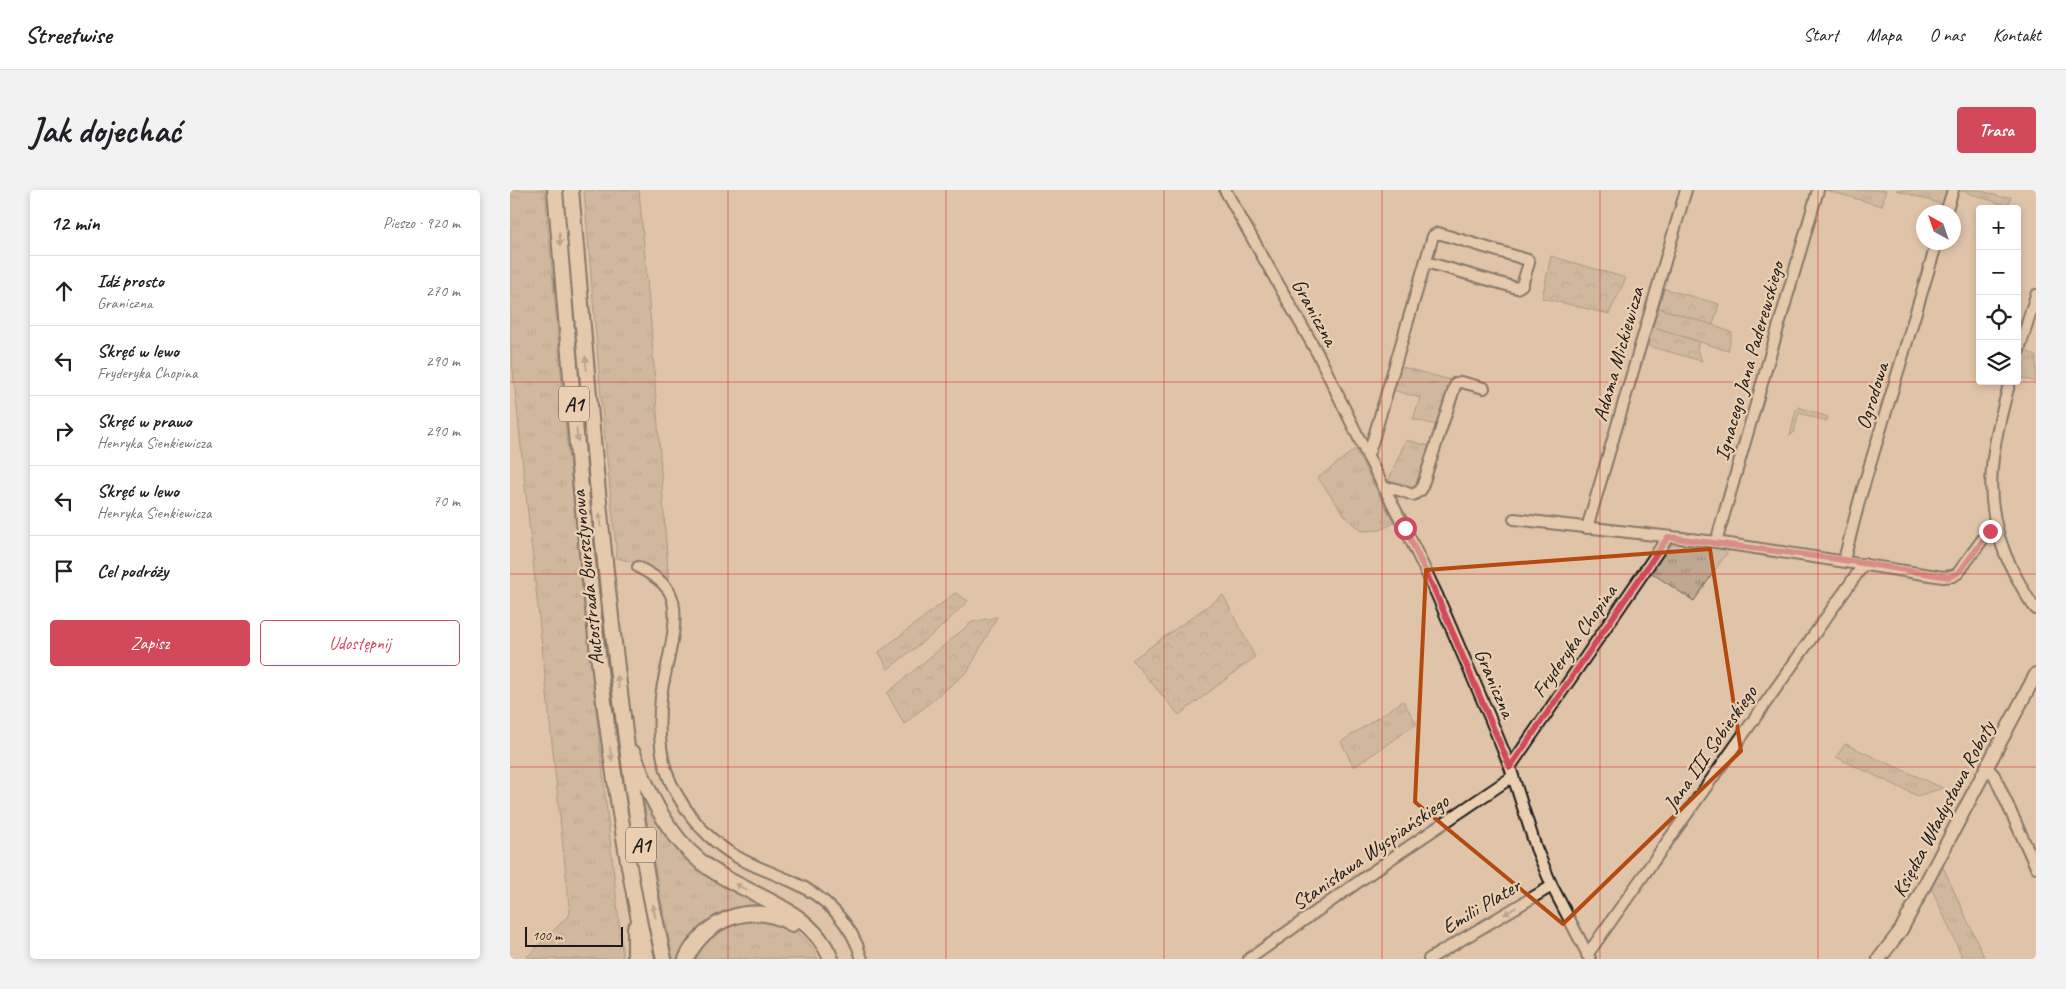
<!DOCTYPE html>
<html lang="pl">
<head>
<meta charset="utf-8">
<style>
	:root { --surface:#fff; --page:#f2f2f2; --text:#202124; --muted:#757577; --line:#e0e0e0; --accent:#d1495b }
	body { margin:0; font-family:Caveat,sans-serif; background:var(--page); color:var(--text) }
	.controls { position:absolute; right:15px; top:15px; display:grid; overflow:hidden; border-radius:5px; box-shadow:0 2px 8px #0003 }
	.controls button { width:45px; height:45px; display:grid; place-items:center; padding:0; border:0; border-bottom:1px solid var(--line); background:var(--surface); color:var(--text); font:25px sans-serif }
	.compass { position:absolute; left:1406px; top:15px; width:45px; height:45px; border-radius:50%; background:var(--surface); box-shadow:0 2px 8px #0003; rotate:320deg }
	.scale { position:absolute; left:15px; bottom:12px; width:98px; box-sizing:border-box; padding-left:5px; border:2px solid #1c1c1c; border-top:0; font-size:14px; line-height:18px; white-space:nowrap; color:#1c1c1c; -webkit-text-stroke:4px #ebcfb2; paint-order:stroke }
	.stop { position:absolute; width:15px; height:15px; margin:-11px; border:4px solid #d1495b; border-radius:50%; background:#fff }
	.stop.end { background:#d1495b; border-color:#fff; box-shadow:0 1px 5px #0008 }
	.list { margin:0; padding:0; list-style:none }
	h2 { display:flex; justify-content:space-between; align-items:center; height:65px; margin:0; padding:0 20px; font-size:21px }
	h2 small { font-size:16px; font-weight:400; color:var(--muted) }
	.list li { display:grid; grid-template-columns:32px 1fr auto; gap:15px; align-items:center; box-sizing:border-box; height:70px; padding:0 20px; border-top:1px solid var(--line) }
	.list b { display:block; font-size:19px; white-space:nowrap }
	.list p { margin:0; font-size:16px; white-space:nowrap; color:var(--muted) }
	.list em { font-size:16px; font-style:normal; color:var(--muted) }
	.actions { display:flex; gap:10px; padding:15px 20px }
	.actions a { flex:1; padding:11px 0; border:1px solid var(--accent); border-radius:5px; text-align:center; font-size:18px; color:var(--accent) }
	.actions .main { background:var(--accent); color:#fff }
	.icon { flex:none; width:28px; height:28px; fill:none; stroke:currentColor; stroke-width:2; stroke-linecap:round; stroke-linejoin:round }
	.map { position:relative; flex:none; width:1526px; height:769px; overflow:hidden; border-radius:5px }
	header { display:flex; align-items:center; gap:30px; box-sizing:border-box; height:70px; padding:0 25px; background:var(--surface); border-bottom:1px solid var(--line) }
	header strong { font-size:24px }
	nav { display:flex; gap:28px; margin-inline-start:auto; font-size:18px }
	.intro { display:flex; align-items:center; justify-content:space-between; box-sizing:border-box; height:120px; padding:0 30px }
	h1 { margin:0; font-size:35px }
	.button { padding:12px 22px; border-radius:5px; background:var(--accent); color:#fff; font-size:18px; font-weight:700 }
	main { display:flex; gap:30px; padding:0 30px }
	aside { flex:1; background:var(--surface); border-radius:5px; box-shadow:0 2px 8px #0003 }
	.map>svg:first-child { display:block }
	.grass { fill:url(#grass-tufts); stroke:#6d6257 }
	.forest { fill:url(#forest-crowns); stroke:#6d6257 }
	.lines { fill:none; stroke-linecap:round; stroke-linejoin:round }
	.minor-casing { stroke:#1c1c1c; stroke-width:14 }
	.major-casing { stroke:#1c1c1c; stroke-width:16 }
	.highway-casing { stroke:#1c1c1c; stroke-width:18 }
	.minor { stroke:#ebcfb2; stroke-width:10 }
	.major { stroke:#ebcfb2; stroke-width:12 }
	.highway { stroke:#ebcfb2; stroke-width:14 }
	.oneway { fill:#8e7e6e }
	.route { stroke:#d1495b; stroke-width:6 }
	.marked { fill:none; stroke:#b54a10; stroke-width:4; stroke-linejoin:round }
	.grid { fill:none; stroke:#d62828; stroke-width:1; stroke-opacity:0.55 }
	.labels { text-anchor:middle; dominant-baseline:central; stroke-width:4.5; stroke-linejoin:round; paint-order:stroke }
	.shield { fill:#ebcfb2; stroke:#5a5249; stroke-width:1 }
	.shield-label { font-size:20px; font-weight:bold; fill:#1c1c1c }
	.street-label { font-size:21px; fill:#1c1c1c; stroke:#ebcfb2 }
</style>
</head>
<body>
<header>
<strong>Streetwise</strong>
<nav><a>Start</a><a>Mapa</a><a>O nas</a><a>Kontakt</a></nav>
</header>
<div class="intro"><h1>Jak dojechać</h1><a class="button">Trasa</a></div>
<main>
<aside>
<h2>12 min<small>Pieszo · 920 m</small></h2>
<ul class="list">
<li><svg class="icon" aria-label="ahead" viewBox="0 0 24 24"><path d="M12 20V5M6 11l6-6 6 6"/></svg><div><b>Idź prosto</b><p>Graniczna</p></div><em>270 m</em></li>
<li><svg class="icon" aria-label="left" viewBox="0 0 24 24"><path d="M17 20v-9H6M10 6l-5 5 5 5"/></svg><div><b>Skręć w lewo</b><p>Fryderyka Chopina</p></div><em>290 m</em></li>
<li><svg class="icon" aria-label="right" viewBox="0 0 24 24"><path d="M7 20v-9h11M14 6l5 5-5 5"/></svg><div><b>Skręć w prawo</b><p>Henryka Sienkiewicza</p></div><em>290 m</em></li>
<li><svg class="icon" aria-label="left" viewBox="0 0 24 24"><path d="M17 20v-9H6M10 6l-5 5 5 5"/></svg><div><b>Skręć w lewo</b><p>Henryka Sienkiewicza</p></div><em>70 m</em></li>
<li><svg class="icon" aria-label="arrive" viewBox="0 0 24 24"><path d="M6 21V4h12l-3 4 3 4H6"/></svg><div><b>Cel podróży</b></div></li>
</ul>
<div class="actions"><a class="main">Zapisz</a><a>Udostępnij</a></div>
</aside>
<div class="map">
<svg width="1526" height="769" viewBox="0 0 1526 769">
	<defs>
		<pattern id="grass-tufts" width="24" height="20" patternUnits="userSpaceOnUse" patternTransform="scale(1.25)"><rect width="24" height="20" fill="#bea892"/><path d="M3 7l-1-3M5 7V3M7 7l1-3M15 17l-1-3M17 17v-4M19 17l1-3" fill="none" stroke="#9a8876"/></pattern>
		<pattern id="forest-crowns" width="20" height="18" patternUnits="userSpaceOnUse" patternTransform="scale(1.25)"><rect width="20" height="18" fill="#bea892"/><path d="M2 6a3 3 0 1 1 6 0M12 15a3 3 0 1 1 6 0" fill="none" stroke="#9a8876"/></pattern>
	</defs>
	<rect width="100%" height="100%" fill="#dfc4a9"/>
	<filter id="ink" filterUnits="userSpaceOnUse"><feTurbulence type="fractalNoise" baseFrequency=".02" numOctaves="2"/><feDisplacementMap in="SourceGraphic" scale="10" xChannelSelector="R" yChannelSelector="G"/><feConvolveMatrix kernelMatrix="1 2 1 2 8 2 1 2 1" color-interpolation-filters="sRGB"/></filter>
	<g filter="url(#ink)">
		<path class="grass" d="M0 0H35L57 252 113 769H15L60 724 0 152Z
			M74 0H129L141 135 159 396 134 375 107 368 92 219Z
			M1315 0H1376L1372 16Z
			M1386 0H1440L1434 15Z
			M1449 0H1469L1491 7H1501L1498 16Z
			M1146 117 1198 133 1222 143 1218 161 1141 136Z
			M1513 159 1526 166V192L1507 186V179Z
			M889 176 944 191 929 236 903 229 910 208 883 200Z
			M896 250 923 257 912 293 903 302 878 291Z
			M845 259 884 333 870 340 852 341 836 327 808 288Z
			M1161 350 1220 358 1184 411 1140 382Z
			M445 403 458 411 428 440 378 479 369 462Z
			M893 511 907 534 844 577 831 552Z
			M1335 554 1433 598 1408 606 1326 567Z
			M131 594C147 630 169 663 203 686 244 713 297 721 318 769H316C297 720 235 703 195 738 185 746 178 757 173 769H163L143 668Z
			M1433 677 1475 769H1453L1421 697Z
			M240 727C272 734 293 736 308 769H182L204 740Z"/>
		<path class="forest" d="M1041 66 1116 88 1099 124 1032 108Z
			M1152 98 1209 114 1203 135 1146 117Z
			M1141 136 1189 152 1187 159 1192 171 1135 155Z
			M1288 217 1318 227 1317 231 1289 223 1284 242 1280 246 1286 219Z
			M713 405 745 467 669 525 622 470Z
			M487 427 458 481 394 534 377 503 462 432Z"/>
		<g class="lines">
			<g class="minor-casing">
				<path id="minor" d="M715 0 809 166 857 265 895 338 927 405 980 528 1000 577 1026 658 1042 696 1080 769
					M1436 22 1443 0
					M1507 166 1526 105
					M1500 191C1481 262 1468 314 1504 383 1511 395 1517 409 1526 419
					M857 265 860 260 923 46 928 43 1018 70 1019 73 1012 95 1007 98 916 72
					M876 299 883 298 903 305 911 300 946 193 951 192 974 198
					M1004 329 1206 352 1433 387 1443 386 1448 383 1475 346 1486 337
					M1077 338 1176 0
					M1206 352 1308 0
					M1334 370 1350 308 1427 52
					M128 377C140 384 153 390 160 403 173 428 154 479 151 507 148 535 149 567 161 593 176 624 198 651 229 668 245 677 263 683 281 691 315 706 342 733 352 769
					M1000 577 1158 347
					M1477 578 1484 585 1526 677
					M1077 765 1354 374
					M739 769 885 666 1002 587
					M919 769 1042 696"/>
			</g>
			<g class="major-casing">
				<path id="major" d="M1369 769 1391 740 1526 484"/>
			</g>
			<g class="highway-casing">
				<path id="highway" d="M45 0C68 257 83 516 137 769
					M61 0C75 156 87 313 106 469 118 570 131 670 154 769
					M123 563C139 604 156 643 190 671 232 706 299 714 321 769
					M125 769V738
					M176 769C195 729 242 710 282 734"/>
			</g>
			<use href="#minor" class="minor"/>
			<use href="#major" class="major"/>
			<use href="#highway" class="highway"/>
		</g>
		<defs><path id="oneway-solid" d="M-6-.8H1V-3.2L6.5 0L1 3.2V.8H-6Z" transform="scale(1.25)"/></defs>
		<g class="oneway">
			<use href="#oneway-solid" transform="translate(50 49) rotate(85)"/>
			<use href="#oneway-solid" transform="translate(76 173) rotate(-95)"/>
			<use href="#oneway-solid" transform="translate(67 245) rotate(85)"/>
			<use href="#oneway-solid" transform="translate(90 330) rotate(-95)"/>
			<use href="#oneway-solid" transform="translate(108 492) rotate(-97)"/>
			<use href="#oneway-solid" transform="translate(101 564) rotate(81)"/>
			<use href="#oneway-solid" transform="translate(231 697) rotate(-152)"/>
			<use href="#oneway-solid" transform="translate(144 721) rotate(-101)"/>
			<use href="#oneway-solid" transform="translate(1000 721) rotate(149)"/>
		</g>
	</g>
	<g class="lines" filter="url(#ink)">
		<path class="route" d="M895 338 927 406 1000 577 1158 347 1334 370 1438 387 1446 384 1451 380 1480 341"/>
	</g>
	<path d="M0 0H1526V769H0ZM1200 359 1231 561 1053 734 905 612 916 380Z" fill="#dfc4a9" fill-opacity=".55" fill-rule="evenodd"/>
	<path class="marked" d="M1200 359 1231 561 1053 734 905 612 916 380Z"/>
	<path class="grid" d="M218 0V769M436 0V769M654 0V769M872 0V769M1090 0V769M1308 0V769M0 192H1526M0 384H1526M0 577H1526"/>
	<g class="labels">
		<g class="shield">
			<rect x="49" y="196.5" width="30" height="35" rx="4"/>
			<rect x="116" y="637.5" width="30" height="35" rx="4"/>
		</g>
		<g class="shield-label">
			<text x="64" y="214">A1</text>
			<text x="131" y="655">A1</text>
		</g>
		<g class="street-label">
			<text transform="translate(805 122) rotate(61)">Graniczna</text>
			<text transform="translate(1108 164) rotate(-74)">Adama Mickiewicza</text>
			<text transform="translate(1239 171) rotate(-74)">Ignacego Jana Paderewskiego</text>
			<text transform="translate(1362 206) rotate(-73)">Ogrodowa</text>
			<text transform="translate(77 388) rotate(-96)">Autostrada Bursztynowa</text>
			<text transform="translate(1064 451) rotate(-55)">Fryderyka Chopina</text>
			<text transform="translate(985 493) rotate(67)">Graniczna</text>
			<text transform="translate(1200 558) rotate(-55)">Jana III Sobieskiego</text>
			<text transform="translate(1433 619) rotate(-62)">Księdza Władysława Roboty</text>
			<text transform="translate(860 662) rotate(-35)">Stanisława Wyspiańskiego</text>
			<text transform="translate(971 716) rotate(-31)">Emilii Plater</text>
		</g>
	</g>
</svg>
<div class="controls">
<button>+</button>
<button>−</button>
<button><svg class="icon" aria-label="locate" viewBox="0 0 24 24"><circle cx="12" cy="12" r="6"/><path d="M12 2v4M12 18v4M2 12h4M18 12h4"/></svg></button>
<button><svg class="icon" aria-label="layers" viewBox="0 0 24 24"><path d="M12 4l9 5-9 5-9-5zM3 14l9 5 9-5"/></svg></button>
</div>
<svg class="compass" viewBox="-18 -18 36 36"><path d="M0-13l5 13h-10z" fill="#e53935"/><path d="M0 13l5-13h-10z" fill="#757577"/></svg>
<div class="scale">100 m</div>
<div class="stop" style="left:895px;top:338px"></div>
<div class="stop end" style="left:1480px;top:341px"></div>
</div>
</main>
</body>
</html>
